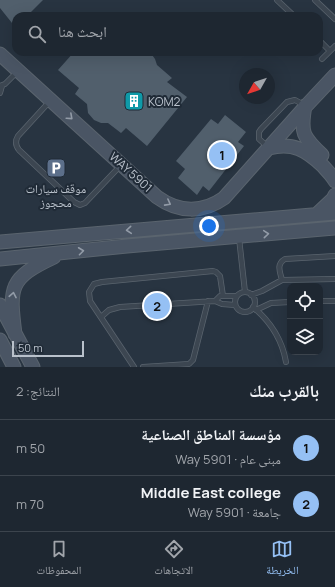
<!DOCTYPE html>
<html lang="ar">
<head>
<meta charset="utf-8">
<style>
	:root { --surface:#1e2731; --page:#2b333d; --text:#f1f3f6; --muted:#a1a5ab; --line:#3c444d; --accent:#95c0f4 }
	body { margin:0; font-family:Manrope,"Noto Naskh Arabic",sans-serif; background:var(--page); color:var(--text); direction:rtl }
	.controls { position:absolute; right:12px; bottom:12px; display:grid; overflow:hidden; border-radius:8px; box-shadow:0 4px 16px #0002 }
	.controls button { width:36px; height:36px; display:grid; place-items:center; padding:0; border:0; border-bottom:1px solid var(--line); background:var(--surface); color:var(--text); font:20px sans-serif }
	.compass { position:absolute; left:239px; top:68px; width:36px; height:36px; border-radius:50%; background:var(--surface); box-shadow:0 4px 16px #0002; rotate:230deg }
	.scale { position:absolute; left:12px; bottom:10px; width:72px; box-sizing:border-box; padding-left:4px; border:2px solid #b9c1cb; border-top:0; font-size:11px; line-height:14px; white-space:nowrap; color:#b9c1cb; -webkit-text-stroke:3px #202b37; paint-order:stroke }
	.you { position:absolute; left:209px; top:226px; width:14px; height:14px; margin:-10px; border:3px solid #fff; border-radius:50%; background:#1a73e8; box-shadow:0 0 0 6px #1a73e833 }
	.badge { display:grid; place-items:center; width:26px; height:26px; border-radius:50%; background:var(--accent); color:#111; font-size:13px; font-weight:700 }
	.pin { position:absolute; translate:-50% -50%; border:2px solid #fff; box-shadow:0 1px 4px #0006 }
	.list { margin:0; padding:0; list-style:none }
	h2 { display:flex; justify-content:space-between; align-items:center; height:52px; margin:0; padding:0 16px; font-size:17px }
	h2 small { font-size:13px; font-weight:400; color:var(--muted) }
	.list li { display:grid; grid-template-columns:26px 1fr auto; gap:12px; align-items:center; box-sizing:border-box; height:56px; padding:0 16px; border-top:1px solid var(--line) }
	.list b { display:block; font-size:15px; white-space:nowrap }
	.list p { margin:0; font-size:13px; white-space:nowrap; color:var(--muted) }
	.list em { font-size:13px; font-style:normal; color:var(--muted) }
	.icon { flex:none; width:22px; height:22px; fill:none; stroke:currentColor; stroke-width:2; stroke-linecap:round; stroke-linejoin:round }
	.map { position:relative; flex:none; width:335px; height:367px; overflow:hidden; direction:ltr }
	.search { position:absolute; background:var(--surface); box-shadow:0 4px 16px #0002; left:12px; right:12px; top:12px; height:44px; display:flex; align-items:center; gap:10px; box-sizing:border-box; padding:0 14px; border-radius:12px; color:var(--muted); font-size:15px }
	.sheet { height:164px; background:var(--surface) }
	nav { display:flex; justify-content:space-around; align-items:center; box-sizing:border-box; height:56px; border-top:1px solid var(--line); background:var(--surface); font-size:11px; color:var(--muted) }
	nav a { display:grid; justify-items:center; gap:2px }
	nav .on { color:var(--accent) }
	.map>svg:first-child { display:block }
	.building { fill:#515f6c }
	.lines { fill:none; stroke-linecap:round; stroke-linejoin:round }
	.lane-casing { stroke:#5a646e; stroke-width:6 }
	.secondary-casing { stroke:#5a646e; stroke-width:15 }
	.lane { stroke:#3c4651; stroke-width:4.5 }
	.secondary { stroke:#4a5564; stroke-width:13 }
	.oneway { stroke:#929ba7 }
	.labels { text-anchor:middle; dominant-baseline:central; stroke-width:4; stroke-linejoin:round; paint-order:stroke }
	.poi-label { font-size:12px; fill:#b9c1cb; stroke:#202b37; text-anchor:start }
	.street-label { font-size:12px; fill:#b9c1cb; stroke:#202b37 }
</style>
</head>
<body>
<div class="map">
<svg width="335" height="367" viewBox="0 0 335 367">
	<rect width="100%" height="100%" fill="#283441"/>
	<path class="building" d="M0 0H43L27 16H16V28L0 8Z
		M74 52H150L155 59 157 65 172 78 167 82 187 97 147 146 126 128 121 133 108 123H101L94 120 88 113 87 104 75 94 79 88 58 70Z
		M225 115 246 132 238 142 244 146 209 191 203 186 197 195 178 178 185 169 176 161 211 119 218 124Z"/>
	<g class="lines">
		<g class="lane-casing">
			<path id="lane" d="M277 0 294 16
				M315 0 335 19
				M319 40 330 51
				M322 59 335 46
				M0 86 5 84 17 72
				M0 93 2 86
				M50 101 18 136C15 141 15 145 19 150L74 202 80 205 85 203 121 165
				M268 147 259 139V132L261 129 287 102 295 100 304 105
				M239 238 245 292
				M282 280C280 272 276 264 285 259L335 256
				M235 302a10 10 0 1 1 20 0a10 10 0 1 1-20 0Z
				M251 295 262 291 282 280 335 279
				M215 301 220 296H237
				M320 301H335
				M253 307C271 322 282 339 286 362
				M256 310 271 303 290 302
				M101 317 109 310 120 307 215 301 222 304 235 305
				M134 367 90 301 89 292 94 284 102 282 213 271 216 272 220 276 223 296
				M143 367 189 364 193 360 208 301"/>
		</g>
		<g class="secondary-casing">
			<path id="secondary" d="M0 54 157 197C179 213 203 213 224 198L306 106 335 75
				M305 106C300 133 303 137 322 155
				M269 148C293 142 306 150 323 166 327 171 332 175 335 181
				M317 214 333 199 335 195
				M0 242 335 213
				M0 259 127 246 335 228
				M0 305 33 367
				M15 334C9 287 9 278 54 257
				M0 340 14 367"/>
		</g>
		<use href="#lane" class="lane"/>
		<use href="#secondary" class="secondary"/>
	</g>
	<defs><path id="oneway-chevron" d="M-2-3.5L2.5 0L-2 3.5" fill="none" stroke-width="1.6" stroke-linecap="round" stroke-linejoin="round"/></defs>
	<g class="oneway">
		<use href="#oneway-chevron" transform="translate(70 117) rotate(42)"/>
		<use href="#oneway-chevron" transform="translate(168 203) rotate(28)"/>
		<use href="#oneway-chevron" transform="translate(129 230) rotate(175)"/>
		<use href="#oneway-chevron" transform="translate(266 234) rotate(-5)"/>
		<use href="#oneway-chevron" transform="translate(81 251) rotate(-7)"/>
		<use href="#oneway-chevron" transform="translate(13 295) rotate(-79)"/>
	</g>
	<defs>
		<g id="building-square" transform="scale(1)"><rect x="-9" y="-9" width="18" height="18" rx="4" fill="#0f9aa8" stroke="#202b37"/><path d="M-4-6H4V6H1V3H-1V6H-4ZM-2.5-4.3h1.7v1.8h-1.7ZM.8-4.3h1.7v1.8H.8ZM-2.5-1h1.7V.8h-1.7ZM.8-1h1.7V.8H.8Z" fill="#fff"/></g>
		<g id="parking-square" transform="scale(1)"><rect x="-9" y="-9" width="18" height="18" rx="4" fill="#5c6f8a" stroke="#202b37"/><path d="M-3.5-5.5H1a3.5 3.5 0 0 1 0 7H-1V5.5H-3.5ZM-1-3.4V-.6H.8a1.4 1.4 0 0 0 0-2.8Z" fill="#fff"/></g>
	</defs>
	<g fill-rule="evenodd">
		<use href="#building-square" x="134" y="101"/>
		<use href="#parking-square" x="56" y="168"/>
	</g>
	<g class="labels">
		<g class="poi-label">
			<text x="148" y="101">KOM2</text>
			<text x="56" y="188" text-anchor="middle">موقف سيارات<tspan x="56" dy="14">محجوز</tspan></text>
		</g>
		<g class="street-label">
			<text transform="translate(131 172) rotate(42)">WAY 5901</text>
		</g>
	</g>
</svg>
<div class="controls">
<button><svg class="icon" aria-label="locate" viewBox="0 0 24 24"><circle cx="12" cy="12" r="6"/><path d="M12 2v4M12 18v4M2 12h4M18 12h4"/></svg></button>
<button><svg class="icon" aria-label="layers" viewBox="0 0 24 24"><path d="M12 4l9 5-9 5-9-5zM3 14l9 5 9-5"/></svg></button>
</div>
<svg class="compass" viewBox="-18 -18 36 36"><path d="M0-13l5 13h-10z" fill="#e53935"/><path d="M0 13l5-13h-10z" fill="#a1a5ab"/></svg>
<div class="scale">50 m</div>
<div class="you"></div>
<div class="pin badge" style="left:222px;top:155px">1</div>
<div class="pin badge" style="left:157px;top:306px">2</div>
<div class="search"><svg class="icon" aria-label="search" viewBox="0 0 24 24"><circle cx="10" cy="10" r="6"/><path d="M15 15l6 6"/></svg>ابحث هنا</div>
</div>
<section class="sheet">
<h2>بالقرب منك<small>النتائج: 2</small></h2>
<ul class="list">
<li><span class="badge">1</span><div><b>مؤسسة المناطق الصناعية</b><p>مبنى عام · Way 5901</p></div><em>50 m</em></li>
<li><span class="badge">2</span><div><b>Middle East college</b><p>جامعة · Way 5901</p></div><em>70 m</em></li>
</ul>
</section>
<nav>
<a class="on"><svg class="icon" aria-label="map" viewBox="0 0 24 24"><path d="M3 6l6-2 6 2 6-2v14l-6 2-6-2-6 2zM9 4v14M15 6v14"/></svg>الخريطة</a>
<a><svg class="icon" aria-label="directions" viewBox="0 0 24 24"><path d="M12 3l9 9-9 9-9-9zM9 14v-3h6M13 9l2 2-2 2"/></svg>الاتجاهات</a>
<a><svg class="icon" aria-label="saved" viewBox="0 0 24 24"><path d="M7 4h10v16l-5-4-5 4z"/></svg>المحفوظات</a>
</nav>
</body>
</html>
